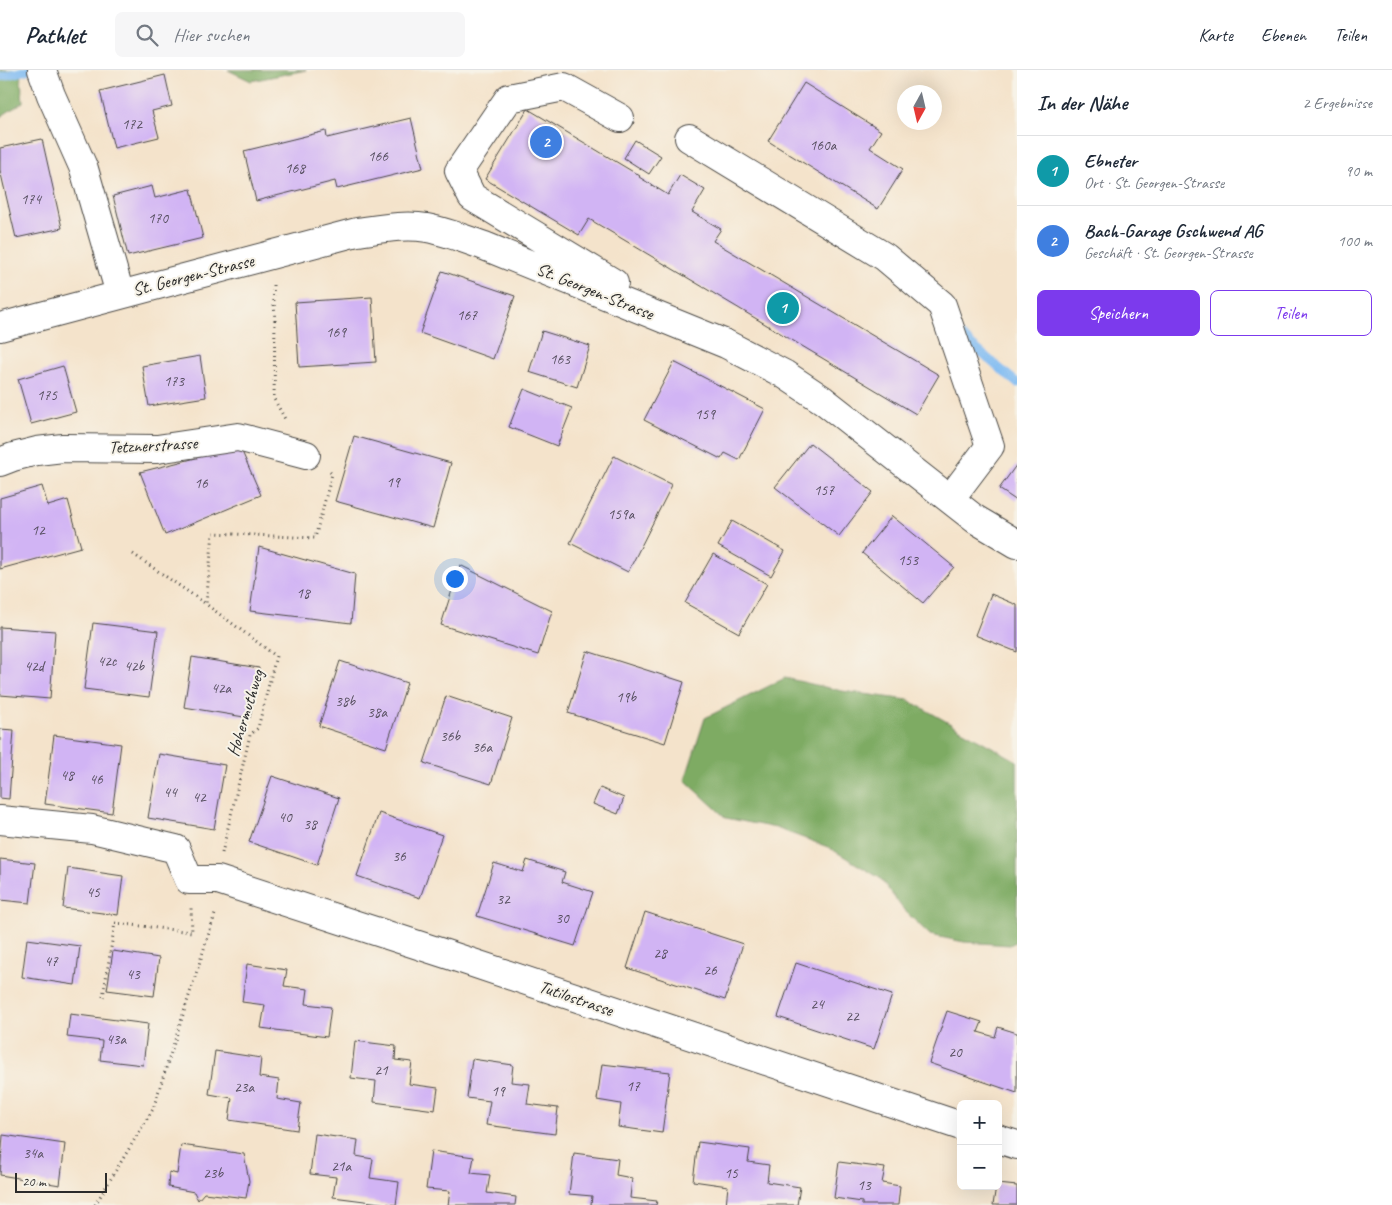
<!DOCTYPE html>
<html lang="de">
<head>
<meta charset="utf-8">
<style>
	:root { --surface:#fff; --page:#f6f6f7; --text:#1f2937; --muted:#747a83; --line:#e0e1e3; --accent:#7c3aed }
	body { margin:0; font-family:Caveat,sans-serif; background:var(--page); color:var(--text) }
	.controls { position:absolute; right:15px; bottom:15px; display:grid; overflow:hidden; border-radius:8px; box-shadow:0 5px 20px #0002 }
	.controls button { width:45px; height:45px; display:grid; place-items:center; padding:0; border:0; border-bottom:1px solid var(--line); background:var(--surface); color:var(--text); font:25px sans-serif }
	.compass { position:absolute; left:897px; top:15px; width:45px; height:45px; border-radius:50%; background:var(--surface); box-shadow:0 5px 20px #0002; rotate:188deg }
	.scale { position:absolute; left:15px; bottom:12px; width:92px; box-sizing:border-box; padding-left:5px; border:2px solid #2b2b2b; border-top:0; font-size:14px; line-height:18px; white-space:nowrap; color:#2b2b2b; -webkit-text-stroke:4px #f7f3e8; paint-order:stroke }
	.you { position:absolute; left:454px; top:508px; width:18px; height:18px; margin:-12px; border:4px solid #fff; border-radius:50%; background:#1a73e8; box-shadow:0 0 0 8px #1a73e833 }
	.badge { display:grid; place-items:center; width:32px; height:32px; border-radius:50%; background:var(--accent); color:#fff; font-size:16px; font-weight:700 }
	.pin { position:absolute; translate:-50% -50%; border:2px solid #fff; box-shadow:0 1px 5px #0006 }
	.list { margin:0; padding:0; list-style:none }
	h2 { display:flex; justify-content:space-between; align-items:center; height:65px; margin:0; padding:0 20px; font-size:21px }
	h2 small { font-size:16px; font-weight:400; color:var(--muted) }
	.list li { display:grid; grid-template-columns:32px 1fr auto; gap:15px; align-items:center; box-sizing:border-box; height:70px; padding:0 20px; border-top:1px solid var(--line) }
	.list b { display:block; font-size:19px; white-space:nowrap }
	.list p { margin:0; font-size:16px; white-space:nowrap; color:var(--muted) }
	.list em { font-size:16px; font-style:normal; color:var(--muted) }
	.actions { display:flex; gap:10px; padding:15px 20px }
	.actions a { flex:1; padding:11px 0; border:1px solid var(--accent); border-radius:8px; text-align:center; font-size:18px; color:var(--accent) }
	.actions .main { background:var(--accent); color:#fff }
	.icon { flex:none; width:28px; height:28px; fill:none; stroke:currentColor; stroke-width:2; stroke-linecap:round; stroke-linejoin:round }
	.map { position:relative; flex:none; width:1017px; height:1135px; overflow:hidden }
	header { display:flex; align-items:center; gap:30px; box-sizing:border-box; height:70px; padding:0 25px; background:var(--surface); border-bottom:1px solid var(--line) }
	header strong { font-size:24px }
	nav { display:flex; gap:28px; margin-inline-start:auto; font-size:18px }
	.search { width:350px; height:45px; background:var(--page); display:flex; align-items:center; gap:12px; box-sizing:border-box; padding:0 18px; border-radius:8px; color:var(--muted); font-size:19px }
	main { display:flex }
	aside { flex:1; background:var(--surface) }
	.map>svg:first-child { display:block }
	.forest { fill:#7eab63; stroke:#546b47 }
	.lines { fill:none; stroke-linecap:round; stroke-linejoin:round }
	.stream { stroke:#80bbf2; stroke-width:9 }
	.building { fill:#d1b4f4 }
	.minor-casing { stroke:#494743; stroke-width:30 }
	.path { stroke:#494743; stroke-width:3; stroke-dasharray:1 4; stroke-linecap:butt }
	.minor { stroke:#fff; stroke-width:28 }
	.labels { text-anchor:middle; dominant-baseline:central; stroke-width:4; stroke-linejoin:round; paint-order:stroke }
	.number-label { font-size:15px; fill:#544d5d }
	.street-label { font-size:18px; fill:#2b2b2b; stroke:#f7f3e8 }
</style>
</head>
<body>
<header>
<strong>Pathlet</strong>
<div class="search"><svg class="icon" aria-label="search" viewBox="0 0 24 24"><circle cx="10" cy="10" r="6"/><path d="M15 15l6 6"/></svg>Hier suchen</div>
<nav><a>Karte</a><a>Ebenen</a><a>Teilen</a></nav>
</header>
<main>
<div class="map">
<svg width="1017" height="1135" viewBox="0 0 1017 1135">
	<rect width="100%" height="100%" fill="#f7f3e8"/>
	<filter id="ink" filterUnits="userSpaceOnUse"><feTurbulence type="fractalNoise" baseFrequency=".02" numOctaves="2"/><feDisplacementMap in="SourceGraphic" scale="10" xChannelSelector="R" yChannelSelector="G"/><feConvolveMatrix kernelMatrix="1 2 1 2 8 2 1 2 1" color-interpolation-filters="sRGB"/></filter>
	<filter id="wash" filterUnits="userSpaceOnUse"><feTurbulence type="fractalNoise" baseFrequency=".0096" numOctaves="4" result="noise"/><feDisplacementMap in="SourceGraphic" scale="20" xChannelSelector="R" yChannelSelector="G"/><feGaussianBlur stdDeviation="1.12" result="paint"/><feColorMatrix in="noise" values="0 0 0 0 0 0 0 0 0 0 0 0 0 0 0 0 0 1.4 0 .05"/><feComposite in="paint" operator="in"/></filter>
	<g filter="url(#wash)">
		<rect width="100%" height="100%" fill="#f4e3cb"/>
		<path class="forest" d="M0 0H20L23 32 0 47Z
			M228 0H306L251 11Z
			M785 608 842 621 908 630 1017 691V871L1010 875 964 872 930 865 903 839 880 808 828 777 776 758 726 748 685 710 705 648Z"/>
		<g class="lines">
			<path class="stream" d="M0 7 27 0
				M961 266 1017 313"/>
		</g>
		<g id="blocks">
			<path class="building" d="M165 5 172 36 152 41 159 67 114 78 100 21Z
				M804 13 881 61 870 78 903 99 878 139 768 71Z
				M528 39 640 106 639 107 668 125 680 105 705 120 692 142 721 159 713 171 939 305 916 344 589 149 579 165 485 109Z
				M411 48 423 98 337 119 335 111 256 131 244 81 326 61 327 68Z
				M42 69 62 158 16 168 0 100V78Z
				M635 70 661 86 649 104 624 88Z
				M152 116 155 128 191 119 203 168 128 186 113 126Z
				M442 201 515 226 493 289 420 263Z
				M372 227 376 292 299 297 295 232Z
				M542 261 590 276 577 317 529 302Z
				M200 286 206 327 149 336 142 296Z
				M674 292 765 339 739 390 725 383 721 389 644 350Z
				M63 296 76 342 31 354 18 309Z
				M524 319 572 338 557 376 509 357Z
				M354 366 451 393 433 458 335 431Z
				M810 373 873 422 839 466 775 417Z
				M240 377 261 425 165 465 140 402Z
				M614 386 672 415 628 502 570 473Z
				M1017 394V431L999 419Z
				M42 416 48 436 68 430 81 477 0 499V428Z
				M892 446 954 497 923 533 862 483Z
				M732 451 785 481 771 506 718 476Z
				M259 477 355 504 351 553 250 541Z
				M713 484 767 514 739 563 685 533Z
				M460 495 552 541 538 585 441 555Z
				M991 524 1017 535V582L975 565Z
				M93 553 158 561 149 627 84 619Z
				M0 557 55 561 50 629 0 625Z
				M587 581 684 612 665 673 568 643Z
				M192 587 259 598 250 648 184 637Z
				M340 591 407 613 386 678 319 656Z
				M446 626 512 648 491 714 424 693Z
				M0 659 14 660 9 729 0 728Z
				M54 665 121 674 112 743 45 734Z
				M159 684 225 695 214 759 148 748Z
				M272 706 339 728 317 795 249 772Z
				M600 718 624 728 618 744 593 734Z
				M379 743 442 765 420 828 357 806Z
				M0 789 35 793 30 833 0 830Z
				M527 790 565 802 562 812 593 822 575 876 477 846 494 793 523 802Z
				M68 798 123 806 118 845 63 838Z
				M645 842 743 874 725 930 627 898Z
				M27 869 80 876 75 915 22 907Z
				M113 881 159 888 154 926 107 920Z
				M796 893 892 925 874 979 778 947Z
				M247 894 287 900 284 916 308 919 306 934 331 937 327 967 261 958 265 935 242 932Z
				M947 941 982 952 978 962 995 967 998 957 1017 963V1023L929 993Z
				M70 944 148 954 143 995 100 990 102 971 67 967Z
				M355 971 396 976 395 990 412 992 409 1014 438 1018 435 1040 374 1032 376 1011 351 1008Z
				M215 981 261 988 259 1007 279 1010 277 1029 301 1033 297 1060 229 1050 232 1028 209 1024Z
				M472 989 513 995 511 1012 530 1014 527 1034 558 1038 555 1064 486 1055 490 1031 467 1028Z
				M602 994 670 1002 662 1063 618 1057 621 1034 597 1030Z
				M315 1064 358 1070 356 1086 373 1089 370 1108 399 1112 396 1135 333 1127 336 1107 310 1104Z
				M3 1065 65 1074 60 1115 0 1105Z
				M698 1072 750 1079 748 1092 769 1095 767 1112 800 1117 797 1135H726L728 1116 693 1111Z
				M181 1075 244 1084 249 1111 246 1128 204 1123 198 1130 194 1122 168 1117 169 1102 177 1104Z
				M431 1081 474 1087 471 1103 490 1105 487 1123 516 1127 515 1135H448L450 1121 426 1119Z
				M574 1083 618 1089 616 1105 632 1108 630 1128 657 1131 656 1135H591L592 1126 569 1124Z
				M839 1092 885 1098 882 1113 900 1116 898 1135H862V1132L834 1128Z
				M998 1114 1017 1116V1135H993L996 1116H998Z"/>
		</g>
	</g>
	<g filter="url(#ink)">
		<use href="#blocks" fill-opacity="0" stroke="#494743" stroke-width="1"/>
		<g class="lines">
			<g class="minor-casing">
				<path id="minor" d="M42 0 51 25 84 99 120 224
					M689 68 885 187 942 235 990 376 950 429
					M611 220 614 213 472 127 459 101 509 28 564 17 620 48
					M0 257 357 162C380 159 404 154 427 158 448 162 467 170 487 177L726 274 784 304 823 330 975 449 1017 474
					M0 392 13 387 37 381 63 378 157 379 238 367 306 385
					M0 750 92 759 176 779 189 810H218L452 886 961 1056
					M998 1069 1017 1075"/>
			</g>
			<path class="path" d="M273 215 275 249 274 329 285 349
				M133 484 206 534
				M222 783 250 665 258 658 276 586 206 534 213 463 315 468 332 404 330 402
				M103 927 115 853 192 862 191 838
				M95 1135 153 1039 216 841"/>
			<use href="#minor" class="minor"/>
		</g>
	</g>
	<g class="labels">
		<g class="number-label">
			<text x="132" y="54">172</text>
			<text x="823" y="75">160a</text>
			<text x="378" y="86">166</text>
			<text x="295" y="98">168</text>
			<text x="31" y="129">174</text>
			<text x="158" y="148">170</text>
			<text x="467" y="245">167</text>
			<text x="336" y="262">169</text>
			<text x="560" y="289">163</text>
			<text x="174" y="311">173</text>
			<text x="47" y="325">175</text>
			<text x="705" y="344">159</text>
			<text x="393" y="412">19</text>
			<text x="201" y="413">16</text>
			<text x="824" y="420">157</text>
			<text x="621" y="444">159a</text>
			<text x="38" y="460">12</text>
			<text x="908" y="490">153</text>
			<text x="303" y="523">18</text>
			<text x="107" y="591">42c</text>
			<text x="34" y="596">42d</text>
			<text x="134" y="596">42b</text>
			<text x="221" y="618">42a</text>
			<text x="626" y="627">19b</text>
			<text x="345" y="631">38b</text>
			<text x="377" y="642">38a</text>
			<text x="450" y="666">36b</text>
			<text x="482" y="677">36a</text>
			<text x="67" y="705">48</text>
			<text x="96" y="709">46</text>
			<text x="170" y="722">44</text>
			<text x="199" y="727">42</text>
			<text x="285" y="747">40</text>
			<text x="310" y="754">38</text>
			<text x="399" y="786">36</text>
			<text x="93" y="822">45</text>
			<text x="503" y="829">32</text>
			<text x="562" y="848">30</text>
			<text x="660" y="883">28</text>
			<text x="51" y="891">47</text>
			<text x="710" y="900">26</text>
			<text x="133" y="904">43</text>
			<text x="817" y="934">24</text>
			<text x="852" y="946">22</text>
			<text x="116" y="969">43a</text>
			<text x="955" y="982">20</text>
			<text x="381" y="1000">21</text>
			<text x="633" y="1016">17</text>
			<text x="244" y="1017">23a</text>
			<text x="498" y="1021">19</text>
			<text x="33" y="1083">34a</text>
			<text x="341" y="1096">21a</text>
			<text x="213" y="1103">23b</text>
			<text x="731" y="1103">15</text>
			<text x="864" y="1115">13</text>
		</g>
		<g class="street-label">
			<text transform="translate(193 205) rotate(-14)">St. Georgen-Strasse</text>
			<text transform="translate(595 221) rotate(22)">St. Georgen-Strasse</text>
			<text transform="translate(153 375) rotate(-3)">Tetznerstrasse</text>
			<text transform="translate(245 643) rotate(-73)">Hohermuthweg</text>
			<text transform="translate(576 928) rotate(19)">Tutilostrasse</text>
		</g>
	</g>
</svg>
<div class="controls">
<button>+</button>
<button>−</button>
</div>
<svg class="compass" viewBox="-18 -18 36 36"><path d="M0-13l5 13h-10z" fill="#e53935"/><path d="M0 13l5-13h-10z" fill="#747a83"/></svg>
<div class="scale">20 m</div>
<div class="you"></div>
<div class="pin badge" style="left:783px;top:238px;background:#0f9aa8">1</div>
<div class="pin badge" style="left:546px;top:72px;background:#3f7fe0">2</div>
</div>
<aside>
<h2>In der Nähe<small>2 Ergebnisse</small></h2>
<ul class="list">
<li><span class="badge" style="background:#0f9aa8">1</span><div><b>Ebneter</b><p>Ort · St. Georgen-Strasse</p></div><em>90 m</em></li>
<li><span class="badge" style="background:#3f7fe0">2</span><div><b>Bach-Garage Gschwend AG</b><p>Geschäft · St. Georgen-Strasse</p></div><em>100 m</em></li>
</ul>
<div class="actions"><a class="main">Speichern</a><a>Teilen</a></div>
</aside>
</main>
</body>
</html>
